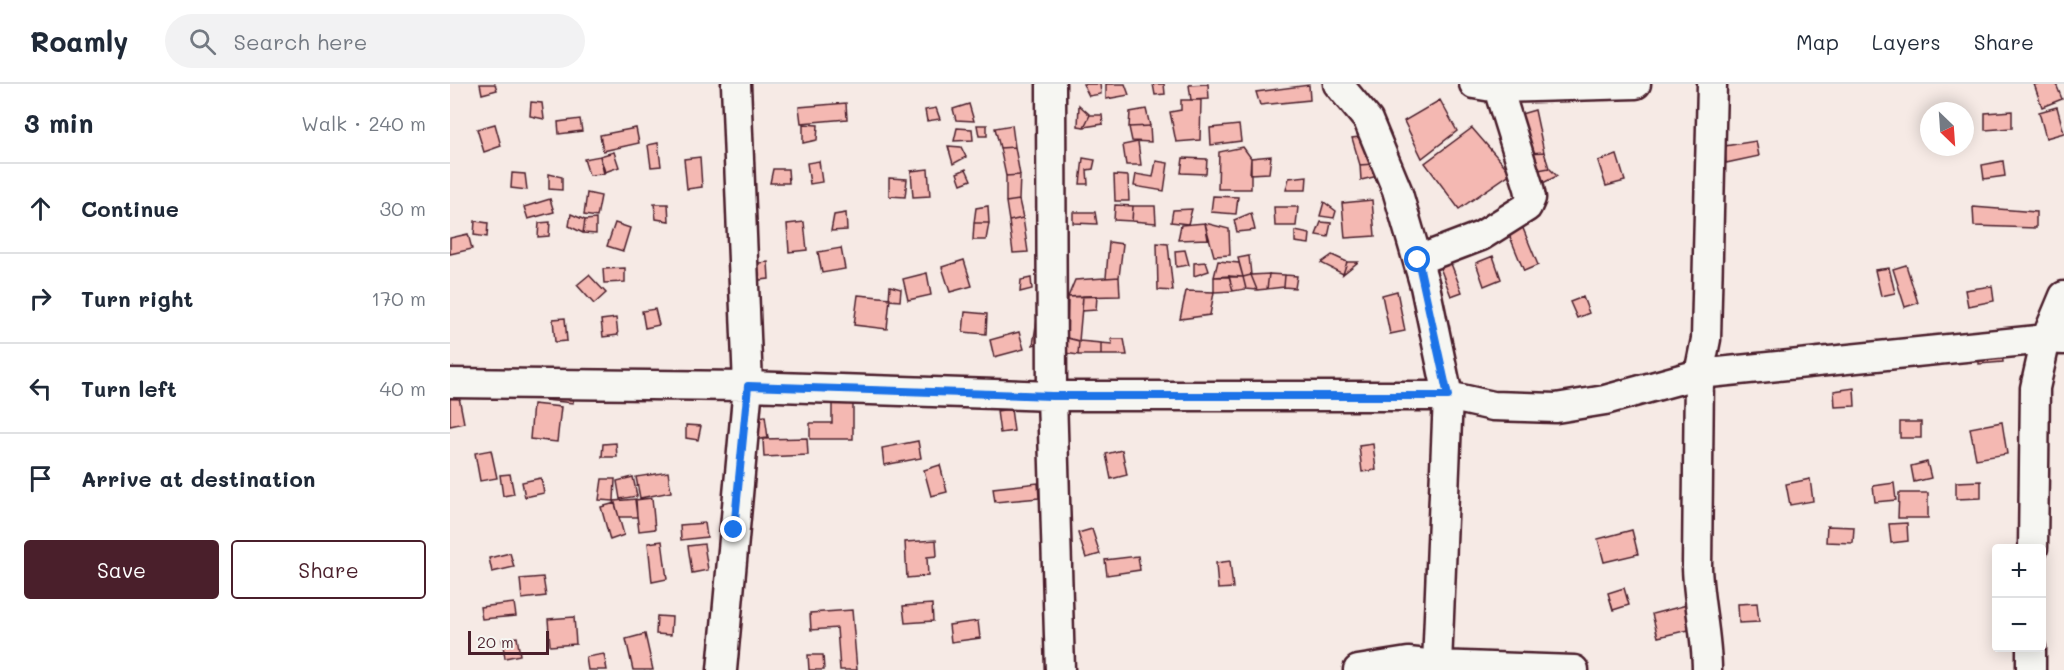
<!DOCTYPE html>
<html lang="en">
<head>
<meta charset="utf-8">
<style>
	:root { --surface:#fff; --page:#f2f2f3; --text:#1f2937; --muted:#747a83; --line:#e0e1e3; --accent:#4a1f2b }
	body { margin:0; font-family:Mali,sans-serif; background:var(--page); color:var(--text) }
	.controls { position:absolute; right:18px; bottom:18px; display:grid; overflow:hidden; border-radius:6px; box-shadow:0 3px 15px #0003 }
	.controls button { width:54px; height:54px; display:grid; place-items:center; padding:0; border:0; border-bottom:2px solid var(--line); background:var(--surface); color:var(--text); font:30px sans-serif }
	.compass { position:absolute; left:1470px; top:18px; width:54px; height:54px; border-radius:50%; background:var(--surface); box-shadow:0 3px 15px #0003; rotate:155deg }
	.scale { position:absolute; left:18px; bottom:15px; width:81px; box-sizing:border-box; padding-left:6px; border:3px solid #4a1f2b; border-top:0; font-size:16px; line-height:21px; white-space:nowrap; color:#4a1f2b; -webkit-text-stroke:4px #f6f6f2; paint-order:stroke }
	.stop { position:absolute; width:18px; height:18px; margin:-14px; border:4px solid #1a73e8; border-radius:50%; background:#fff }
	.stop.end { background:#1a73e8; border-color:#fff; box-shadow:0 2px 6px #0008 }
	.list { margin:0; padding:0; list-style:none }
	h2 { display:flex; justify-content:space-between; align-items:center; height:78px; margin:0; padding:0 24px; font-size:26px }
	h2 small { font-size:20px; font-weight:400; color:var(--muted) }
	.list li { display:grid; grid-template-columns:39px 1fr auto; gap:18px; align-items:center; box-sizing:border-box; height:90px; padding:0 24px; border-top:2px solid var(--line) }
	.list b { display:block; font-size:22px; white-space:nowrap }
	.list em { font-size:20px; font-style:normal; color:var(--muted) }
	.actions { display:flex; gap:12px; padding:18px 24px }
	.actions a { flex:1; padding:14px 0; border:2px solid var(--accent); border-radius:6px; text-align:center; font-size:21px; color:var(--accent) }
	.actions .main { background:var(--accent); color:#fff }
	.icon { flex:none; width:33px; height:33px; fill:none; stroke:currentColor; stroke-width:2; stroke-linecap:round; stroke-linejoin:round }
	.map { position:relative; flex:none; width:1614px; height:586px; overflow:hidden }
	header { display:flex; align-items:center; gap:36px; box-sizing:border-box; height:84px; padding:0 30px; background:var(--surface); border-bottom:2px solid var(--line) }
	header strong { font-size:28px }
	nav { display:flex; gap:33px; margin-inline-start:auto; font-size:21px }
	.search { width:420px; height:54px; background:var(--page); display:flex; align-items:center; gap:15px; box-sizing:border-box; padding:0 21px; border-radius:33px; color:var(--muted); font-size:22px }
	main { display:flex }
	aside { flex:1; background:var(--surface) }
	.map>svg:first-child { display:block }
	.building { fill:#f4b8b2; stroke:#4a1f2b; stroke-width:1.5 }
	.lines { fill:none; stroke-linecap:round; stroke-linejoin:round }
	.minor-casing { stroke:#4a1f2b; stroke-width:33 }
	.minor { stroke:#f6f6f2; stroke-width:28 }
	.route { stroke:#1a73e8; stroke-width:8 }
</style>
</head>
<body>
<header>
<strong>Roamly</strong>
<div class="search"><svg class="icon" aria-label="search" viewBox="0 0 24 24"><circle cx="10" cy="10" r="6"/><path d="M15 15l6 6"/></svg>Search here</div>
<nav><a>Map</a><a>Layers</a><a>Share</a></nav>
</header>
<main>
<aside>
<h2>3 min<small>Walk · 240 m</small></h2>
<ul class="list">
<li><svg class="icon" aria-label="ahead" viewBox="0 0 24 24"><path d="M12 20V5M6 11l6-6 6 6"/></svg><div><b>Continue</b></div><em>30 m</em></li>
<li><svg class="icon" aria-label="right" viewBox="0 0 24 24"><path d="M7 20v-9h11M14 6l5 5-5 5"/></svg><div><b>Turn right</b></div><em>170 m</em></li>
<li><svg class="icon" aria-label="left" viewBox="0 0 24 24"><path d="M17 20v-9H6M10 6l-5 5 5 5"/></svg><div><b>Turn left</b></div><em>40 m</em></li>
<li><svg class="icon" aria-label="arrive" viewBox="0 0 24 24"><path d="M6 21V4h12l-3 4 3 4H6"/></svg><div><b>Arrive at destination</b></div></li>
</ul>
<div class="actions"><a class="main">Save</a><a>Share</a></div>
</aside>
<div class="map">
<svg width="1614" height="586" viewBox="0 0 1614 586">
	<rect width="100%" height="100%" fill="#f6eae5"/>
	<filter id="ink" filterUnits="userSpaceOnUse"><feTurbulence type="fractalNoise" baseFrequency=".0167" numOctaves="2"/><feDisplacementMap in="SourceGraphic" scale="12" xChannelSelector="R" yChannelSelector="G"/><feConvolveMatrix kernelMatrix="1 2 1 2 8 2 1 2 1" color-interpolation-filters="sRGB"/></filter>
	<g filter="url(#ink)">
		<path class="building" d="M30 0H45L47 6 32 10Z
			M633 0H650L651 10 639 12Z
			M656 0H675L679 11 656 15Z
			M703 0H714L715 10 705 11Z
			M758 0 759 15 741 16 739 1Z
			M1584 0H1606L1612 15 1592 23Z
			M859 1 860 16 810 21 806 8Z
			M731 16H751L750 56 726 58 720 28 731 26Z
			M990 16 1007 47 972 74 954 37Z
			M81 18 92 19 94 35 80 32Z
			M396 19 397 35 351 39 349 23Z
			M519 20 524 37 506 36 503 25Z
			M629 21 640 31 634 43 628 42Z
			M1607 23 1614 49 1596 54 1589 28Z
			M486 24 490 35 477 37 475 26Z
			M696 25 700 42 679 43 680 28Z
			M1085 26 1094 68 1079 69 1071 30Z
			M1562 27V44L1535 46V29Z
			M640 31H652L653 40 634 43Z
			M130 35 132 47 109 50 108 38Z
			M45 40 51 62 34 68 27 45Z
			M353 40 368 41 367 56 353 59Z
			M527 41H537V52H529Z
			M562 41 565 63 550 64 545 44Z
			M789 41 791 57 761 61 760 44Z
			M700 42 701 58 682 57 679 43Z
			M186 44 189 59 153 67 150 51Z
			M507 44 522 45 523 56 504 57Z
			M1022 44 1061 89 1009 125 975 79Z
			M917 52 923 80 910 81 902 54Z
			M1306 57 1309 72 1276 79 1275 62Z
			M688 58 691 81H676L673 61Z
			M208 59 211 82 201 83 198 61Z
			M498 62 511 63 516 73 503 80Z
			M565 63 570 91 556 92 550 64Z
			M793 63 801 74V105H768L769 68Z
			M164 68 169 83 155 88 150 72Z
			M1094 68 1099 84 1083 87 1079 69Z
			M1167 71 1175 97 1156 102 1148 77Z
			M150 72 154 90 139 91 134 75Z
			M821 72 819 89 800 90 801 74Z
			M250 73 252 103 237 105 234 75Z
			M633 74 645 76 643 85 637 86 638 100H630Z
			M733 74 757 75 756 90 731 89Z
			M369 77 372 98 360 100 357 79Z
			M706 77 718 79 714 107 684 102 686 90 703 93Z
			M1553 77 1555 92 1534 95 1532 81Z
			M923 80 928 92 911 96 910 81Z
			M1099 84 1107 92 1089 101 1083 87Z
			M323 85H338L339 99H320Z
			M478 85 480 112 463 113 461 87Z
			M516 85 521 96 511 100 507 89Z
			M62 89 75 90 77 106 61 104Z
			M99 90 112 93V106L99 105Z
			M570 91 569 116 556 118V92Z
			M664 91 678 92 679 117H665Z
			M857 92 856 106H836L839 94Z
			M439 94 457 95 455 113 439 112Z
			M137 109 151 112 147 133 134 131Z
			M763 112 788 113 786 130 761 128Z
			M100 115 104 128 78 135 74 123Z
			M569 116 573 134 559 137 556 118Z
			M922 116 925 152 895 154 892 119Z
			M874 118 886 127 884 134 870 132Z
			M204 120H218L219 137 206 135Z
			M665 121 683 122 682 137 664 136Z
			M538 122 539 139H524L526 124Z
			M683 122H705L706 139 682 137Z
			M824 123H848L846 142H825Z
			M1523 123 1586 128V144L1524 142Z
			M742 125 738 140 721 138 723 126Z
			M623 128H645L647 140 623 139Z
			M396 129 397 146 381 147 384 131Z
			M801 129 805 146 787 148 784 136Z
			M121 130 135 136 133 149 119 142Z
			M573 134 578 168 563 169 559 137Z
			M146 135V150L133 149 135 136Z
			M25 137 38 139 37 153 24 151Z
			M100 138 99 152 88 153 89 139Z
			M354 138 357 166 339 168 337 140Z
			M871 138 881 139 878 153 866 151Z
			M165 139 180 144 173 167 157 162Z
			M524 139H539L536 156H523Z
			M755 139 758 155 728 156 731 141Z
			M755 139 779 145 780 171 764 172Z
			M1072 142 1088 181 1074 187 1058 148Z
			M845 147 860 150 859 160 845 158Z
			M18 150 22 165 0 170V154Z
			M659 158 673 160 669 193 656 194Z
			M707 159 718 160 723 207 708 206Z
			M391 164 395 185 372 189 368 168Z
			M735 166 739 181 726 183 725 167Z
			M882 171 897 178 893 190 871 179Z
			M799 172 801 191 793 193 788 174Z
			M1043 172 1051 195 1034 202 1026 179Z
			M514 176 522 202 500 208 492 183Z
			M768 177 789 179 793 193H764Z
			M1000 177 1012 208 1001 212 989 181Z
			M318 178 319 195 292 198 290 181Z
			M756 178 759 187 744 192V179Z
			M897 178H908L893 190Z
			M1456 181 1468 219 1455 223 1443 185Z
			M175 184V198L154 199 153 185Z
			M1439 184 1445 209 1431 212 1425 186Z
			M477 189 481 211 458 216 453 195Z
			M819 190 817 205 807 206 801 191Z
			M819 190 835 191 834 203 817 205Z
			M139 191 156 209 144 220 127 201Z
			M801 191 807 206 796 205 793 193Z
			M835 191 847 192 845 204 834 203Z
			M779 192 793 193 796 205 783 207Z
			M779 192 783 207 764 208V193Z
			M669 193 670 212 618 213 625 196Z
			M581 194 582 205 570 208 571 196Z
			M440 202 451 205 450 217 439 216Z
			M1542 202 1544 217 1518 222 1515 206Z
			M736 207 764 208 760 231 730 235Z
			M947 207 955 247 940 250 932 211Z
			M408 211 440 214 437 245 404 241Z
			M633 212H647L646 226 632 227Z
			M633 212 629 257 617 254 618 213Z
			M1133 213 1139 229 1127 234 1120 218Z
			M205 225 209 241 195 244 192 227Z
			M515 228 537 230 536 250 513 248Z
			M115 234 117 257 105 258 103 235Z
			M166 234 168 251 153 253 151 236Z
			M596 234V257L583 261 587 235Z
			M569 248 574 265 544 273 540 256Z
			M617 254 629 257 628 271 615 269Z
			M661 255H674L677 271H651V259L662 260Z
			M1551 255 1553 278 1529 280 1528 257Z
			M629 257 651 259V271H628Z
			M97 298 125 301 123 319 95 316Z
			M1404 304 1405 322 1385 323 1384 307Z
			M382 305H403V355H360V339H382Z
			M9 313 14 339 0 342V314Z
			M83 320 111 323 107 358 80 355Z
			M561 325 564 347 550 349 547 327Z
			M315 332 318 354 302 356 299 334Z
			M1450 338H1471V354H1450Z
			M1552 338 1557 370 1526 375 1520 344Z
			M236 341 251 342 248 356 236 354Z
			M357 354 358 371 314 373 313 355Z
			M468 357 471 374 434 381 432 364Z
			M166 359 167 373H152L153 360Z
			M923 360 926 386 912 388 909 362Z
			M41 366 47 394 30 397 25 369Z
			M672 366 677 391 661 395 656 370Z
			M1477 378 1481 394 1464 398 1461 382Z
			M490 381 497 408 481 412 474 386Z
			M218 388 221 408 190 414 186 393Z
			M60 390 64 410 53 412 50 391Z
			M183 393 187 412 170 415 167 397Z
			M91 394 94 409 75 413 72 398Z
			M152 395H165L164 417 149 416Z
			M1360 395 1363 417 1340 421 1336 400Z
			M1531 397V414L1506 415V398Z
			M588 399 589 414 545 418 543 404Z
			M1444 399 1446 416 1425 418 1423 402Z
			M1449 409H1478V434H1448Z
			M202 414 205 445 189 447 185 416Z
			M186 415 187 433H169L164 417Z
			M165 419 174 451 160 456 151 423Z
			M255 439 257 453 231 456 230 441Z
			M1457 439 1458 457 1441 459 1439 440Z
			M1377 442 1404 443 1403 459 1376 458Z
			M642 445 650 470 636 474 628 449Z
			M1182 446 1188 470 1154 478 1148 455Z
			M486 456 487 472 477 473 478 492 457 494 455 458Z
			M212 457 217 495 202 498 198 459Z
			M254 460 258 486 242 489 238 462Z
			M60 469 64 483 42 488 39 474Z
			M688 472 690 486 657 491 655 476Z
			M780 477 783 504 768 505 766 479Z
			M93 493 96 512 72 515 70 495Z
			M1174 504 1179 521 1163 526 1158 509Z
			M64 519 66 532 32 535 30 523Z
			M1307 519 1309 538 1289 539 1288 520Z
			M482 520 483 537 455 539 453 522Z
			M1237 521 1243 545 1208 553 1202 530Z
			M402 526 407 586H390L387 544 361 546 360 529Z
			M207 532 222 533 221 551 206 550Z
			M124 533 126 560 100 562 98 535Z
			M528 537 530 554 501 558 499 541Z
			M195 550 203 586H183L176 555Z
			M67 553 70 571 55 574 52 555Z
			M154 570 157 586H138L136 573Z
			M358 571H373L374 586H359Z"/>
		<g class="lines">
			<g class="minor-casing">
				<path id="minor" d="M601 0 602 312 610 586
					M888 0 918 36 947 106 975 202 998 312 987 581
					M1024 0 1048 4 1186 0
					M968 176 1031 152 1077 123 1081 114 1079 104 1048 4
					M0 299 298 302 602 312H998L1043 322 1106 324 1155 316 1249 290 1596 255 1614 256
					M1583 464 1585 304 1596 255 1614 212
					M272 586 298 302 286 0
					M908 586 958 578 987 581 1124 586
					M1257 586C1257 551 1248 518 1247 483L1249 290 1256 255 1262 0
					M1581 586V564"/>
			</g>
			<use href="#minor" class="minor"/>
		</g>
	</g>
	<g class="lines" filter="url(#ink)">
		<path class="route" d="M284 446 298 302 602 312H998L968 176"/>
	</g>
</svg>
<div class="controls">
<button>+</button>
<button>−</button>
</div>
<svg class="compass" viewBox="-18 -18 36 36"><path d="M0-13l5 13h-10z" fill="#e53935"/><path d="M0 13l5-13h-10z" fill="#747a83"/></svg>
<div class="scale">20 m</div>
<div class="stop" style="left:968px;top:176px"></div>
<div class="stop end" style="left:284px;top:446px"></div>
</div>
</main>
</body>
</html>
